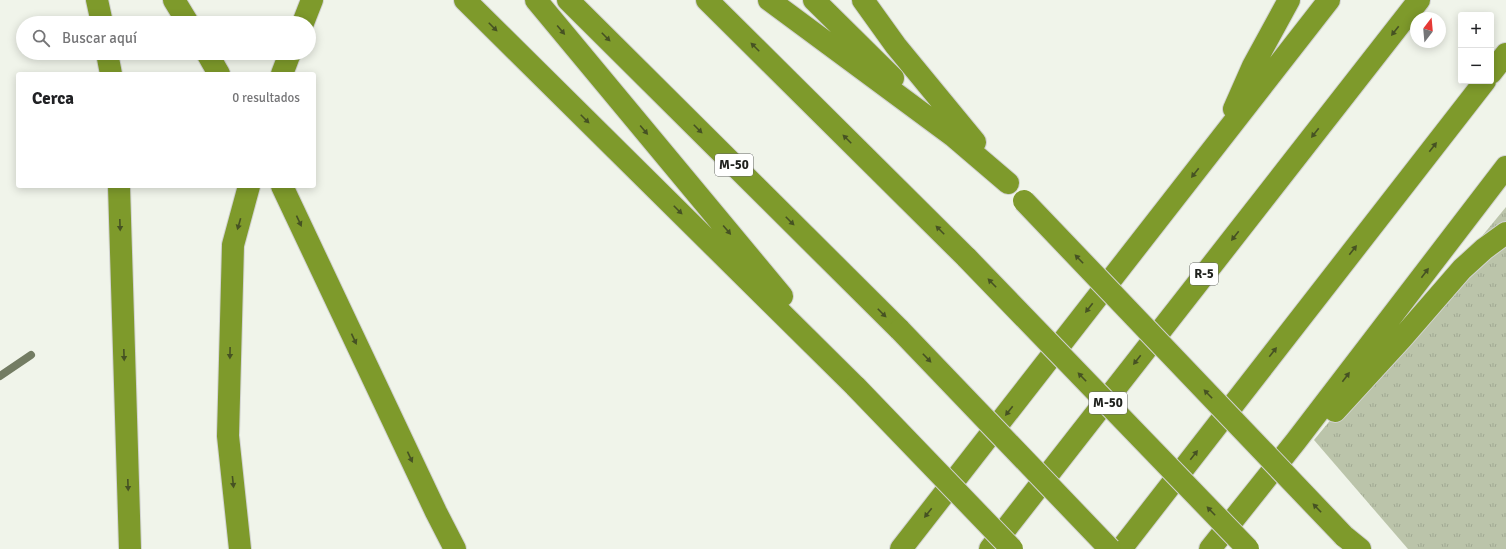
<!DOCTYPE html>
<html lang="es">
<head>
<meta charset="utf-8">
<style>
	:root { --surface:#fff; --page:#f2f2f2; --text:#202124; --muted:#757577; --line:#e0e0e0 }
	body { margin:0; font-family:Signika,sans-serif; background:var(--page); color:var(--text) }
	.controls { position:absolute; right:12px; top:12px; display:grid; overflow:hidden; border-radius:4px; box-shadow:0 2px 10px #0003 }
	.controls button { width:36px; height:36px; display:grid; place-items:center; padding:0; border:0; border-bottom:1px solid var(--line); background:var(--surface); color:var(--text); font:20px sans-serif }
	.compass { position:absolute; left:1410px; top:12px; width:36px; height:36px; border-radius:50%; background:var(--surface); box-shadow:0 2px 10px #0003; rotate:16deg }
	.list { margin:0; padding:0; list-style:none }
	h2 { display:flex; justify-content:space-between; align-items:center; height:52px; margin:0; padding:0 16px; font-size:17px }
	h2 small { font-size:13px; font-weight:400; color:var(--muted) }
	.icon { flex:none; width:22px; height:22px; fill:none; stroke:currentColor; stroke-width:2; stroke-linecap:round; stroke-linejoin:round }
	.map { position:relative; flex:none; width:1506px; height:549px; overflow:hidden }
	.search { position:absolute; background:var(--surface); box-shadow:0 2px 10px #0003; left:16px; top:16px; width:300px; height:44px; display:flex; align-items:center; gap:10px; box-sizing:border-box; padding:0 14px; border-radius:22px; color:var(--muted); font-size:15px }
	.panel { position:absolute; background:var(--surface); box-shadow:0 2px 10px #0003; left:16px; top:72px; width:300px; height:116px; border-radius:4px }
	.map>svg:first-child { display:block }
	.grass { fill:url(#grass-tufts) }
	.lines { fill:none; stroke-linecap:round; stroke-linejoin:round }
	.stream { stroke:#737c63; stroke-width:8 }
	.highway-casing { stroke:#d2d3d2; stroke-width:24 }
	.highway { stroke:#7e9a2b; stroke-width:22 }
	.highway-bridge-casing { stroke:#d2d3d2; stroke-width:24; stroke-linecap:butt }
	.highway-bridge { stroke:#7e9a2b; stroke-width:22 }
	.oneway { fill:#465223 }
	.labels { text-anchor:middle; dominant-baseline:central; stroke-width:4; stroke-linejoin:round; paint-order:stroke }
	.shield { fill:#fff; stroke:#636462; stroke-width:1 }
	.shield-label { font-size:13px; font-weight:bold; fill:#20221e }
</style>
</head>
<body>
<div class="map">
<svg width="1506" height="549" viewBox="0 0 1506 549">
	<defs>
		<pattern id="grass-tufts" width="24" height="20" patternUnits="userSpaceOnUse"><rect width="24" height="20" fill="#bbc4aa"/><path d="M3 7l-1-3M5 7V3M7 7l1-3M15 17l-1-3M17 17v-4M19 17l1-3" fill="none" stroke="#a0a892"/></pattern>
	</defs>
	<rect width="100%" height="100%" fill="#f0f4ea"/>
	<path class="grass" d="M1506 207V549H1408L1314 440Z"/>
	<g class="lines">
		<path class="stream" d="M0 376 31 355"/>
		<g class="highway-casing">
			<path id="highway" d="M97 0 102 23
				M174 0 188 23
				M465 0 856 387
				M536 0 782 296
				M568 0 900 330
				M707 0 967 258
				M769 0 953 136 1008 183
				M814 0 893 78
				M863 0 896 46 975 142
				M303 23 312 0
				M107 53 111 74
				M207 53 219 74
				M1491 73 1506 54
				M282 74 290 53
				M1234 109 1253 66 1289 0
				M119 186 130 549
				M282 186 436 512 455 549
				M1335 411 1402 338 1462 269 1484 249 1506 233
				M1344 536 1360 549
				M240 549 228 436 233 245 249 186
				M901 549 1329 0
				M990 549 1419 0
				M1121 549 1485 81
				M1210 549 1296 441 1506 167"/>
		</g>
		<use href="#highway" class="highway"/>
		<g class="highway-bridge-casing">
			<path id="highway-bridge" d="M1024 201 1344 536
				M967 258 1248 549
				M900 330 1110 549
				M856 387 1012 549"/>
		</g>
		<use href="#highway-bridge" class="highway-bridge"/>
	</g>
	<defs><path id="oneway-solid" d="M-6-.8H1V-3.2L6.5 0L1 3.2V.8H-6Z"/></defs>
	<g class="oneway">
		<use href="#oneway-solid" transform="translate(493 27) rotate(45)"/>
		<use href="#oneway-solid" transform="translate(561 30) rotate(50)"/>
		<use href="#oneway-solid" transform="translate(1395 31) rotate(128)"/>
		<use href="#oneway-solid" transform="translate(606 37) rotate(45)"/>
		<use href="#oneway-solid" transform="translate(755 47) rotate(-135)"/>
		<use href="#oneway-solid" transform="translate(585 119) rotate(45)"/>
		<use href="#oneway-solid" transform="translate(698 129) rotate(45)"/>
		<use href="#oneway-solid" transform="translate(644 130) rotate(50)"/>
		<use href="#oneway-solid" transform="translate(1315 133) rotate(128)"/>
		<use href="#oneway-solid" transform="translate(847 139) rotate(-135)"/>
		<use href="#oneway-solid" transform="translate(1433 147) rotate(-52)"/>
		<use href="#oneway-solid" transform="translate(1195 173) rotate(128)"/>
		<use href="#oneway-solid" transform="translate(678 210) rotate(45)"/>
		<use href="#oneway-solid" transform="translate(299 221) rotate(65)"/>
		<use href="#oneway-solid" transform="translate(790 221) rotate(45)"/>
		<use href="#oneway-solid" transform="translate(239 224) rotate(106)"/>
		<use href="#oneway-solid" transform="translate(120 225) rotate(88)"/>
		<use href="#oneway-solid" transform="translate(727 230) rotate(50)"/>
		<use href="#oneway-solid" transform="translate(940 230) rotate(-135)"/>
		<use href="#oneway-solid" transform="translate(1235 236) rotate(128)"/>
		<use href="#oneway-solid" transform="translate(1353 250) rotate(-52)"/>
		<use href="#oneway-solid" transform="translate(1079 259) rotate(-134)"/>
		<use href="#oneway-solid" transform="translate(1425 273) rotate(-53)"/>
		<use href="#oneway-solid" transform="translate(992 283) rotate(-134)"/>
		<use href="#oneway-solid" transform="translate(1089 308) rotate(128)"/>
		<use href="#oneway-solid" transform="translate(882 313) rotate(45)"/>
		<use href="#oneway-solid" transform="translate(354 339) rotate(65)"/>
		<use href="#oneway-solid" transform="translate(1273 352) rotate(-52)"/>
		<use href="#oneway-solid" transform="translate(230 353) rotate(91)"/>
		<use href="#oneway-solid" transform="translate(124 355) rotate(88)"/>
		<use href="#oneway-solid" transform="translate(927 358) rotate(46)"/>
		<use href="#oneway-solid" transform="translate(1137 360) rotate(128)"/>
		<use href="#oneway-solid" transform="translate(1082 377) rotate(-134)"/>
		<use href="#oneway-solid" transform="translate(1346 377) rotate(-53)"/>
		<use href="#oneway-solid" transform="translate(1208 394) rotate(-134)"/>
		<use href="#oneway-solid" transform="translate(1009 411) rotate(128)"/>
		<use href="#oneway-solid" transform="translate(1194 455) rotate(-52)"/>
		<use href="#oneway-solid" transform="translate(410 457) rotate(65)"/>
		<use href="#oneway-solid" transform="translate(233 482) rotate(84)"/>
		<use href="#oneway-solid" transform="translate(128 485) rotate(88)"/>
		<use href="#oneway-solid" transform="translate(1317 508) rotate(-134)"/>
		<use href="#oneway-solid" transform="translate(1211 511) rotate(-134)"/>
		<use href="#oneway-solid" transform="translate(928 513) rotate(128)"/>
	</g>
	<g class="labels">
		<g class="shield">
			<rect x="715" y="154" width="38" height="22" rx="3"/>
			<rect x="1190" y="263" width="28" height="22" rx="3"/>
			<rect x="1089" y="392" width="38" height="22" rx="3"/>
		</g>
		<g class="shield-label">
			<text x="734" y="165">M-50</text>
			<text x="1204" y="274">R-5</text>
			<text x="1108" y="403">M-50</text>
		</g>
	</g>
</svg>
<div class="controls">
<button>+</button>
<button>−</button>
</div>
<svg class="compass" viewBox="-18 -18 36 36"><path d="M0-13l5 13h-10z" fill="#e53935"/><path d="M0 13l5-13h-10z" fill="#757577"/></svg>
<div class="search"><svg class="icon" aria-label="search" viewBox="0 0 24 24"><circle cx="10" cy="10" r="6"/><path d="M15 15l6 6"/></svg>Buscar aquí</div>
<section class="panel">
<h2>Cerca<small>0 resultados</small></h2>
<ul class="list">
</ul>
</section>
</div>
</body>
</html>
